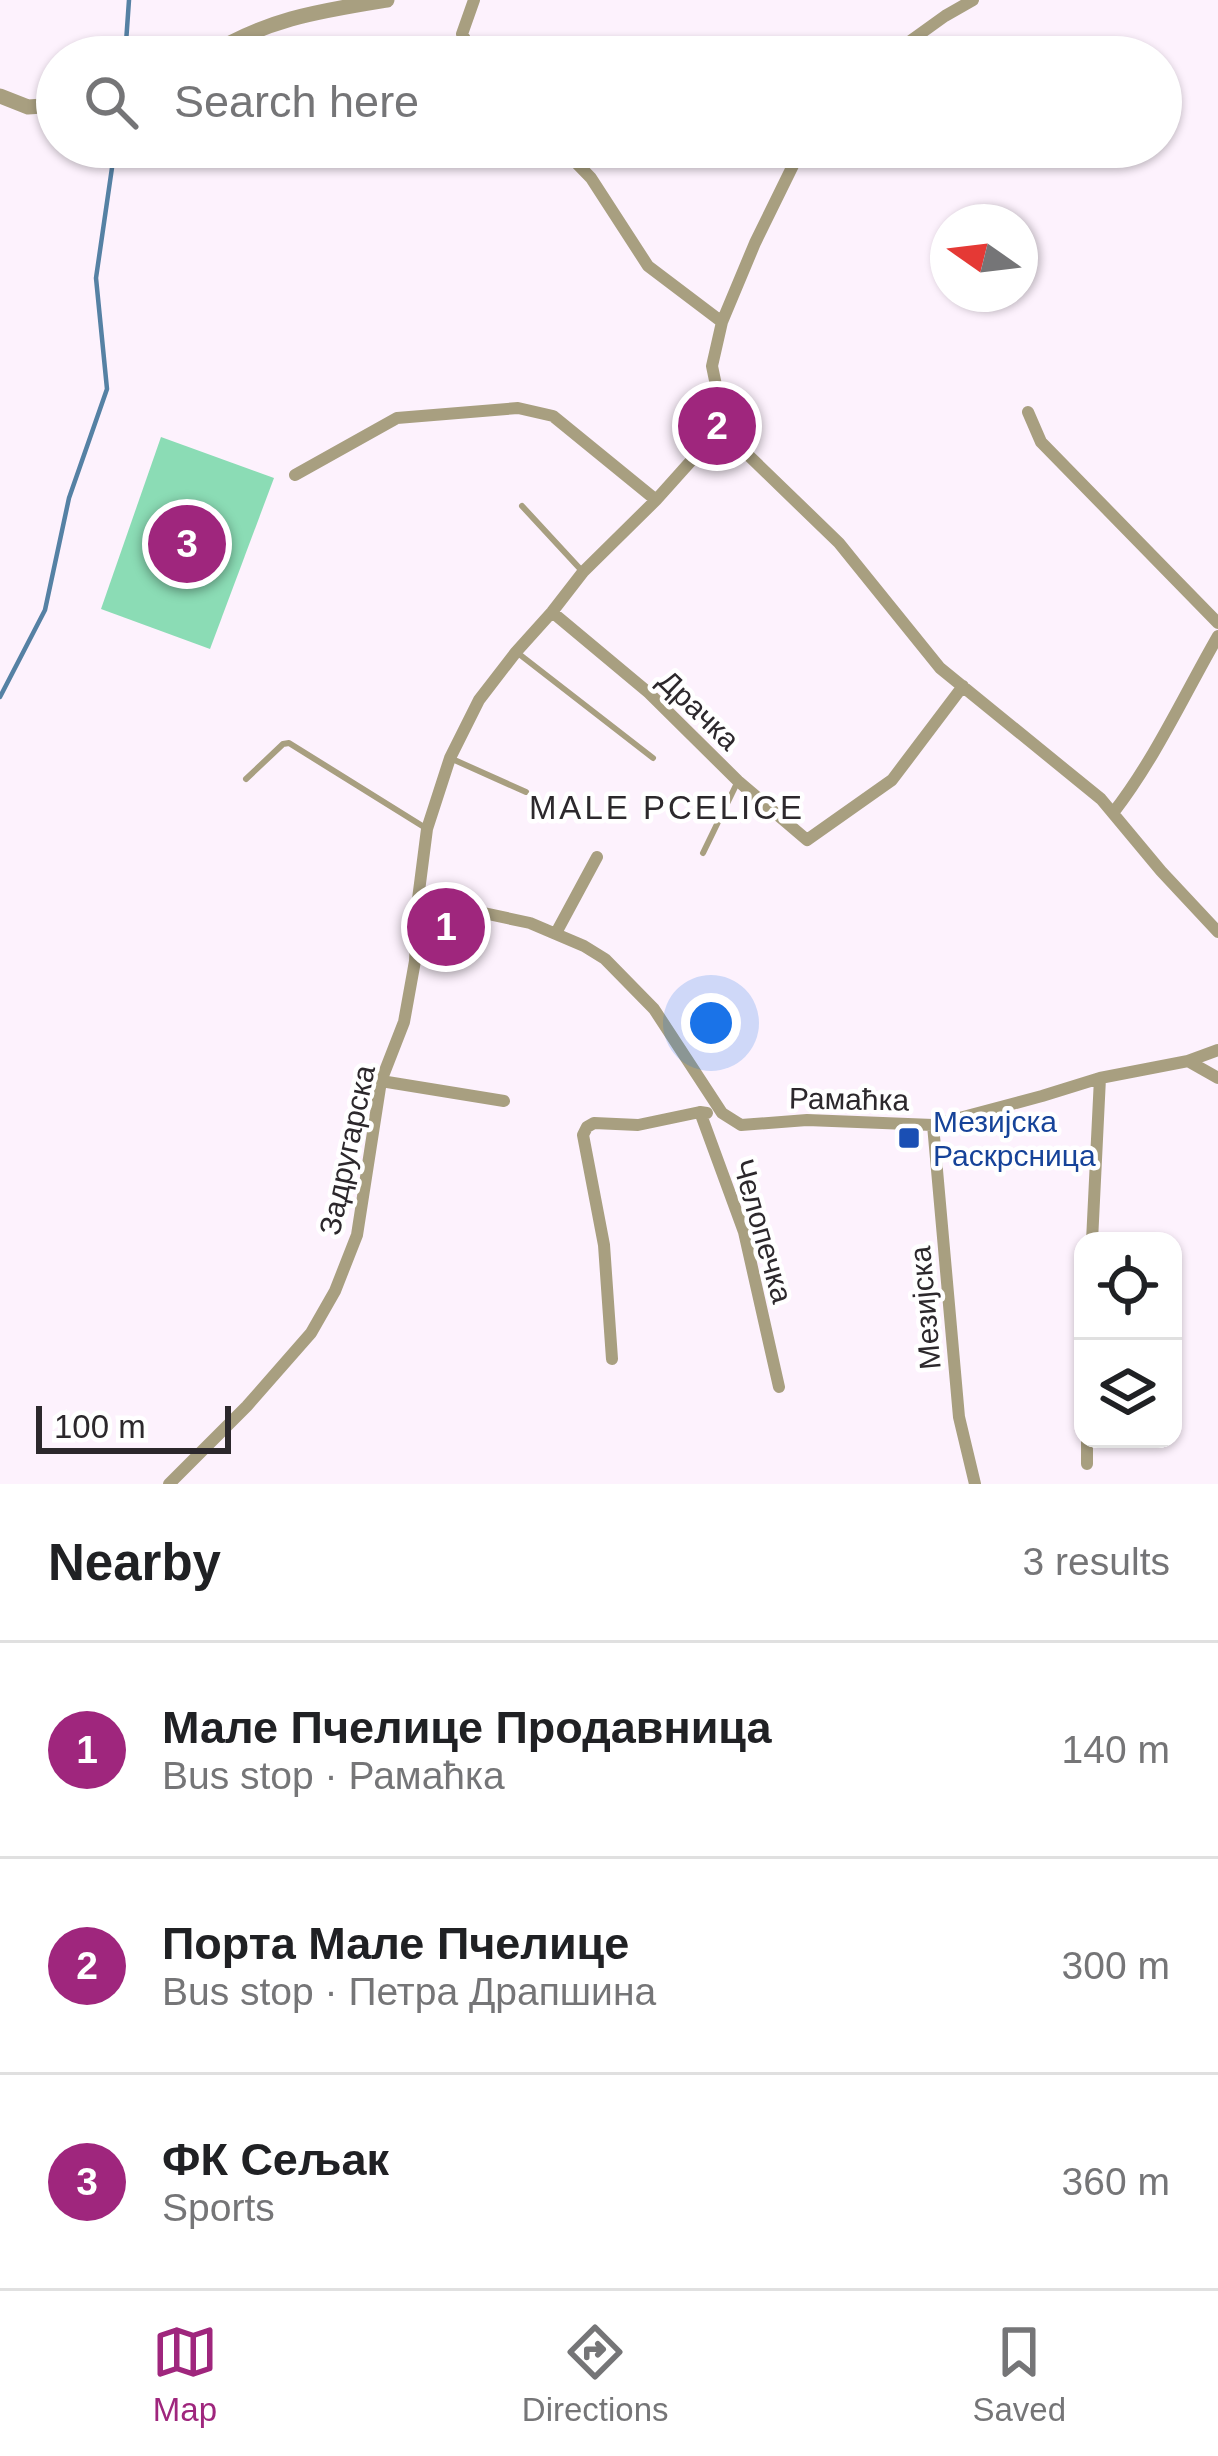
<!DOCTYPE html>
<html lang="en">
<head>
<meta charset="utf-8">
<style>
	:root { --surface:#fff; --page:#f2f2f2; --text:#202124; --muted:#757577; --line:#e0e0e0; --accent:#9f267d }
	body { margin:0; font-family:Helvetica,sans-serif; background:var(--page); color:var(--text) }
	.controls { position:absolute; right:36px; bottom:36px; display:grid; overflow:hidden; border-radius:24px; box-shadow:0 3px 9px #0004 }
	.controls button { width:108px; height:108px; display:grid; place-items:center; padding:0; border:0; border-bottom:3px solid var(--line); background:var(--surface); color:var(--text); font:60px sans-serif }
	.compass { position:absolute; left:930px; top:204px; width:108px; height:108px; border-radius:50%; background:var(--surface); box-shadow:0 3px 9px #0004; rotate:284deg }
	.scale { position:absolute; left:36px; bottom:30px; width:195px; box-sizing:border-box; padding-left:12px; border:6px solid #2c282c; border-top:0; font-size:33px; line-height:42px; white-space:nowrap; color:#2c282c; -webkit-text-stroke:9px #fff; paint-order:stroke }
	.you { position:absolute; left:711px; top:1023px; width:42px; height:42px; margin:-30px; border:9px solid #fff; border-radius:50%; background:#1a73e8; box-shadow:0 0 0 18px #1a73e833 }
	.badge { display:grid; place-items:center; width:78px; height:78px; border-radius:50%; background:var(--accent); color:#fff; font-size:39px; font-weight:700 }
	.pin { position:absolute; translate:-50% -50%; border:6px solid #fff; box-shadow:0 3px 12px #0006 }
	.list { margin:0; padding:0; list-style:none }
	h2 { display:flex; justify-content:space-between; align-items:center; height:156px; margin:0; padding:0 48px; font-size:51px }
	h2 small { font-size:39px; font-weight:400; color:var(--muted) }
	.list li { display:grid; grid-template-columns:78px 1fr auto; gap:36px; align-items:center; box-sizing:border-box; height:216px; padding:0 48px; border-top:3px solid var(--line) }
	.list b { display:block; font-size:45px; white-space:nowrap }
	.list p { margin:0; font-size:39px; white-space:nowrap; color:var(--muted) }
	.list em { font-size:39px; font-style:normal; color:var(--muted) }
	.icon { flex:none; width:66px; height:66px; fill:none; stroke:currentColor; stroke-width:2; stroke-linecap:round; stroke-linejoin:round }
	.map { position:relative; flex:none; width:1218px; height:1484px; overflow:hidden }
	.search { position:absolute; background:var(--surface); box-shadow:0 3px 9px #0004; left:36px; right:36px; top:36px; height:132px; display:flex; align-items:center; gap:30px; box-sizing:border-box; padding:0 42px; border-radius:66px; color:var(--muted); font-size:45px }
	.sheet { height:804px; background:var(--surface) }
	nav { display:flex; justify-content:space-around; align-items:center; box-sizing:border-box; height:168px; border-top:3px solid var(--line); background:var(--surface); font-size:33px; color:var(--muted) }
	nav a { display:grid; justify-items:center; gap:6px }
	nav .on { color:var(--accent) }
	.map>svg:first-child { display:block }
	.green { fill:#8bdcb5 }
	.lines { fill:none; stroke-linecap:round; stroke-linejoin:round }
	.stream { stroke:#5581a4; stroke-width:4.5 }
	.service { stroke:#a89f80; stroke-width:6 }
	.minor { stroke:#a89f80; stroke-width:12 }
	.tertiary { stroke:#a89f80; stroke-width:15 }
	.transit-dot { fill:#1a4fb4; stroke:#fff; stroke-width:4.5 }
	.labels { text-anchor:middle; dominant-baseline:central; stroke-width:9; stroke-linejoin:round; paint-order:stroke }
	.street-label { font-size:30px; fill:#2c282c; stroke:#fff }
	.transit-label { font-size:30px; fill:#164399; stroke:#fff; text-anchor:start }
	.neighbourhood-label { font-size:33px; letter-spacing:3px; fill:#2c282c; stroke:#fff }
</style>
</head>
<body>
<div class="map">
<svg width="1218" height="1484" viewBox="0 0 1218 1484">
	<rect width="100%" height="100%" fill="#fdf2fd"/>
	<path class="green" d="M161 437 274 478 210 649 101 609Z"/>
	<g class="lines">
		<path class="stream" d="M125 57 129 0
			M0 697 45 610 69 498 107 389 96 278 115 147"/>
		<path class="service" d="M522 506 583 572
			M519 654 653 758
			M450 758 526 792
			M246 779 283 744 289 743 424 827
			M703 853 738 781"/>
		<path class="minor" d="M474 0 462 34 476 57
			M888 57 945 16 973 0
			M561 147 591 178 648 266 722 322
			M1028 412 1041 442 1218 623
			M713 430 746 453 839 543 940 668 1101 799 1161 871 1218 932
			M295 475 397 418 518 408 553 416 656 500
			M552 612 649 693 738 781 807 840 892 780 963 686
			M1113 813C1155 759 1184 695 1218 636
			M418 899 530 923 584 946 605 959 654 1009 722 1113 741 1125 807 1120 933 1125 1042 1096 1100 1078 1188 1061 1218 1050
			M556 933 597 857
			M416 936 459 908
			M1188 1061 1218 1078
			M381 1081 504 1101
			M707 1113 700 1112 744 1232 779 1387
			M933 1125 959 1417 975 1484
			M1092 1241 1100 1078
			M612 1359 604 1245 583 1135 587 1127 594 1123 638 1125 700 1112
			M1087 1464V1439
			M169 1484 247 1406 311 1333 335 1291 357 1235 381 1081 404 1022 415 961 418 899 427 829 450 758 479 700 516 652 552 612 583 572 656 500 699 452 713 430 718 395 712 366 722 322 755 243 802 147"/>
		<path class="tertiary" d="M206 57C265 19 319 11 387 0
			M0 96 28 107 57 105"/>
	</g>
	<rect class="transit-dot" x="897" y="1126" width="24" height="24" rx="6"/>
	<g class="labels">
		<g class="street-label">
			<text transform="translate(699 710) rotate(44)">Драчка</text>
			<text transform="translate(849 1099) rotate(1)">Рамаћка</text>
			<text transform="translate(347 1150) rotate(-78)">Задругарска</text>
			<text transform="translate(763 1231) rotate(74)">Челопечка</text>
			<text transform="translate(925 1308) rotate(-95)">Мезијска</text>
		</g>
		<g class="transit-label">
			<text x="933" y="1121">Мезијска<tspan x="933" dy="34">Раскрсница</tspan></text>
		</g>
		<g class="neighbourhood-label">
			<text x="667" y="807">MALE PCELICE</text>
		</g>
	</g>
</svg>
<div class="controls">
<button><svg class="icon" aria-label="locate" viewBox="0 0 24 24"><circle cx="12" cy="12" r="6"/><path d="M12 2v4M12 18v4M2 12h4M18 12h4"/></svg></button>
<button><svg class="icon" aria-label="layers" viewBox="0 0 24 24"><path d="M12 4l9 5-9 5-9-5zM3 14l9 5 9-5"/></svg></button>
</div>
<svg class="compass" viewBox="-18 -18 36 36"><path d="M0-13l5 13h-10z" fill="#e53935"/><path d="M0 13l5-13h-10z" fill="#757577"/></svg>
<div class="scale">100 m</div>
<div class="you"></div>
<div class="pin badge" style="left:446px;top:927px">1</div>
<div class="pin badge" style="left:717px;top:426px">2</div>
<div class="pin badge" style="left:187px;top:544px">3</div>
<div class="search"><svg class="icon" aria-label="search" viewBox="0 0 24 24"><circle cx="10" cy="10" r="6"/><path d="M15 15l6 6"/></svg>Search here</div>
</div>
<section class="sheet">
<h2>Nearby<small>3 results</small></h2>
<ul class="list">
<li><span class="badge">1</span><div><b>Мале Пчелице Продавница</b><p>Bus stop · Рамаћка</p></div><em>140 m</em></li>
<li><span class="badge">2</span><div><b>Порта Мале Пчелице</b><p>Bus stop · Петра Драпшина</p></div><em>300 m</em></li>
<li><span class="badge">3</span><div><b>ФК Сељак</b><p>Sports</p></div><em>360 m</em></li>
</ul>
</section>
<nav>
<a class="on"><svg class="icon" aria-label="map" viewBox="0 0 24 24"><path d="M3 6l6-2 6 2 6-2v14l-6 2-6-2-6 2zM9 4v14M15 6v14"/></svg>Map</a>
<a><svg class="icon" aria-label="directions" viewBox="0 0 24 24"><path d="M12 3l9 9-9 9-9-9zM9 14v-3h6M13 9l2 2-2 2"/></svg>Directions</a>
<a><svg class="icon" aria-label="saved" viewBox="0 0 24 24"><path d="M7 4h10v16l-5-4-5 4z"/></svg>Saved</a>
</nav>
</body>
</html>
